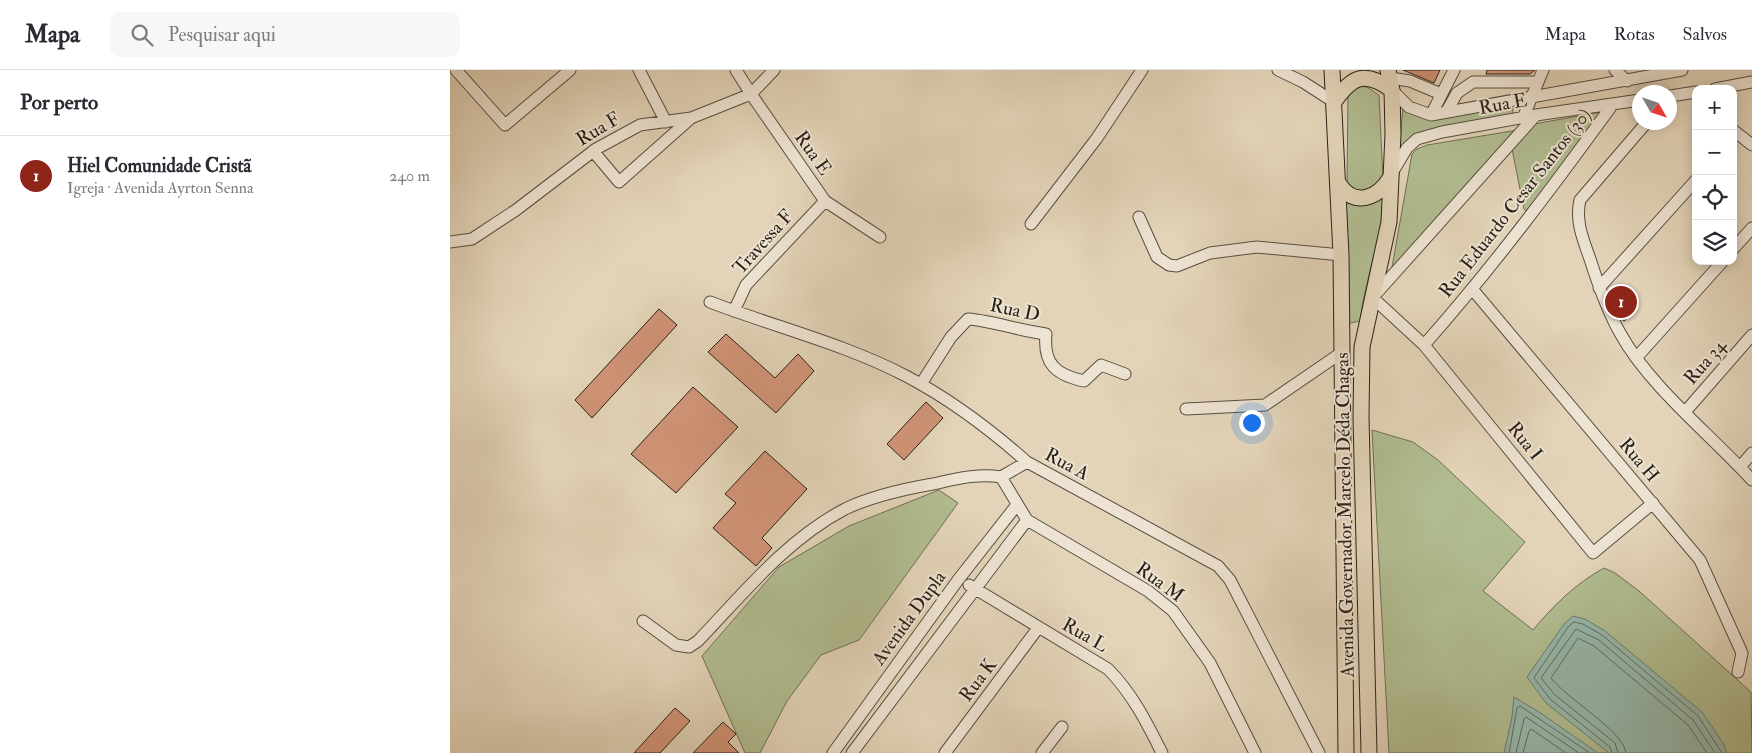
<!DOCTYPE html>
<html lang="pt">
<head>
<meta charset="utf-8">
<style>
	:root { --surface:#fff; --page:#f7f7f7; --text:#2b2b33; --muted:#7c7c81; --line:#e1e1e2; --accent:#8f2418 }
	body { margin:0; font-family:"IM FELL Double Pica",serif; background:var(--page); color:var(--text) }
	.controls { position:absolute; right:15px; top:15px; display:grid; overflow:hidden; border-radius:10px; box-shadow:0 2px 12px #0003 }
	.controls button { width:45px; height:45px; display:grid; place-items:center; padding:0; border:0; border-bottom:1px solid var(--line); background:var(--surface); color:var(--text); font:25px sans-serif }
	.compass { position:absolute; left:1182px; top:15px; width:45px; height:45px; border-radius:50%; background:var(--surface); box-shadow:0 2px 12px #0003; rotate:129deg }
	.you { position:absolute; left:801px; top:352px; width:18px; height:18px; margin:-12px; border:4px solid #fff; border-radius:50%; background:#1a73e8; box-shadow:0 0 0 8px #1a73e833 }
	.badge { display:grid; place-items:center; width:32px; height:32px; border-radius:50%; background:var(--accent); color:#fff; font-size:16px; font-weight:700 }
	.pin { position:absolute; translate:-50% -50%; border:2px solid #fff; box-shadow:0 1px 5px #0006 }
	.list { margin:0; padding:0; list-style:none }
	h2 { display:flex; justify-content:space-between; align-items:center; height:65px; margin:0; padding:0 20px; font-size:21px }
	h2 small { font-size:16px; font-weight:400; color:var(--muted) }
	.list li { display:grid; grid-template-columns:32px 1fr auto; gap:15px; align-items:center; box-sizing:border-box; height:80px; padding:0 20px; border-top:1px solid var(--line) }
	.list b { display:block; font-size:19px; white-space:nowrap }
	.list p { margin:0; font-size:16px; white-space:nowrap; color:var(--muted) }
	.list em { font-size:16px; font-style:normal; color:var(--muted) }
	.icon { flex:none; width:28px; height:28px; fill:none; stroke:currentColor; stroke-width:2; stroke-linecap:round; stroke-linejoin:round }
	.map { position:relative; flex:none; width:1302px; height:683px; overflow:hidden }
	header { display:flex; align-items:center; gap:30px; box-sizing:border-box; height:70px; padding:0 25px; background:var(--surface); border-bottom:1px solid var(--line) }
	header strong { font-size:24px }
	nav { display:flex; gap:28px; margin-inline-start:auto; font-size:18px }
	.search { width:350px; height:45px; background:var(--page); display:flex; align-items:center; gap:12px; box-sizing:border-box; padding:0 18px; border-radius:10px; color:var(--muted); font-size:19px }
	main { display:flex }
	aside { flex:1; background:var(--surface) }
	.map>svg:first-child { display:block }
	.green { fill:#b1bd91; stroke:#6e6f54 }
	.water { fill:#96b8ab; stroke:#6b7c70 }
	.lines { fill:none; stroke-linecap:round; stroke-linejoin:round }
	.shore { stroke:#606c62; stroke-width:1 }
	.building { fill:#d19477; stroke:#2a2118 }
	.minor-casing { stroke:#584e40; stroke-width:13 }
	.major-casing { stroke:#2a2118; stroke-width:17 }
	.minor { stroke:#ede3d2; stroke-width:11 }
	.major { stroke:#e3d4b9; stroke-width:15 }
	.labels { text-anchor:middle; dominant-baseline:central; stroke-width:4; stroke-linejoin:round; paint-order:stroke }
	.street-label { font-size:19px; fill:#2a2118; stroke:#ede3d2 }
</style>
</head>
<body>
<header>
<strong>Mapa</strong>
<div class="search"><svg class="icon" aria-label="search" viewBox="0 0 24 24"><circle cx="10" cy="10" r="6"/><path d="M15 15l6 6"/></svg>Pesquisar aqui</div>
<nav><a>Mapa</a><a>Rotas</a><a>Salvos</a></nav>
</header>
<main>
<aside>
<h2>Por perto<small></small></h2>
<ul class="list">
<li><span class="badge">1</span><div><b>Hiel Comunidade Cristã</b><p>Igreja · Avenida Ayrton Senna</p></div><em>240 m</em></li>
</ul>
</aside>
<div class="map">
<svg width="1302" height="683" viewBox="0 0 1302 683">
	<rect width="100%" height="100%" fill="#e3d4b9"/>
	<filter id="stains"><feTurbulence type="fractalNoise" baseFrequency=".004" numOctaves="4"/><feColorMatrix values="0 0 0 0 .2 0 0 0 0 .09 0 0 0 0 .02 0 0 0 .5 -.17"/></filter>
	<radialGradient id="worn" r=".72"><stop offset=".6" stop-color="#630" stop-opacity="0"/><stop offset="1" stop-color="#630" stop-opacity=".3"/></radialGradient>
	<path class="green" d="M908 16 917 17 929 25 933 109 930 115 907 125 897 114 898 25Z
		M1064 33 1062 45 971 63 949 88 953 36 958 41Z
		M1151 42 1078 143 1074 139 1062 79 1084 54Z
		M1068 60 941 203 962 84 967 79 977 75Z
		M934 123C933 167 915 207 910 251L896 254V130C912 138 921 134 934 123Z
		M922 360 963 372 988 390 1075 472 1033 521 1083 560C1104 535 1125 514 1154 498L1165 503 1189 521 1301 622 1302 683H939Z
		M489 420 508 433 409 570 371 585 337 631 310 683H295L252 586 329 497 399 456Z"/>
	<path class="water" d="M1123 546 1135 549 1155 561 1252 642 1273 673 1277 683H1159L1096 633 1077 607 1114 554Z
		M1064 627 1089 642 1148 683H1054L1062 647Z"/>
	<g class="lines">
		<path class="shore" d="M1059 683 1067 638 1070 636 1140 683
			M1066 683 1074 649 1076 647 1129 683
			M1073 683 1079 661 1081 659 1116 683
			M1162 683 1160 677 1100 629 1084 608 1118 557 1124 552 1133 554 1152 565 1248 646 1272 683
			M1168 683 1165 673 1105 625 1091 608 1126 559 1149 570 1243 650 1265 683
			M1176 683C1175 662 1116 628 1101 608L1128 568 1144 576 1238 655 1257 683"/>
	</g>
	<path class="building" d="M953 0H990L984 13Z
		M1037 0H1085L1080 4H1036Z
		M1166 217 1186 240 1174 251 1160 223Z
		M209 239 227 255 142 348 125 330Z
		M276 264 325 308 348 284 364 301 326 343 258 282Z
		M243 317 288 357 226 423 181 384Z
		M476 332 493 348 454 390 437 374Z
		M315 381 357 419 312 468 322 478 306 496 263 458 286 433 275 424Z
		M225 638 240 651 210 683H184Z
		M273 652 286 664 278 672 289 683H243Z"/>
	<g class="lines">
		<g class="minor-casing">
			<path id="minor" d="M6 0 55 55 120 0
				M189 0 216 52
				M286 0 301 24 375 131 430 167
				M828 0 853 12 884 32
				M1165 0 1177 11
				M940 8 960 11 991 24
				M1265 19 1302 12
				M942 20 959 37 981 45 1232 0
				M1220 26 1246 22
				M997 41 1007 23 1023 12H1087
				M981 45 1004 0
				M1073 48 1093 0
				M1197 52 1130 130C1125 151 1133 169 1140 189 1148 214 1157 240 1170 263 1200 317 1260 364 1302 410
				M1283 60 1302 75
				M143 81 169 112 240 49
				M942 103 957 78 967 69 992 62 1086 45 1190 30
				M689 147 707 187 719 195 727 196 760 183 807 177 891 185
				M581 154 647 68 692 0
				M0 172 22 169 66 140 146 79 190 55 241 48 301 24 324 0
				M1283 179 1302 158
				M1149 218 1246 110
				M1023 220 1250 490 1292 583 1288 602
				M924 226 1086 45
				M923 228 974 275 1143 483 1203 433
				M260 232C325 257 395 274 456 306 498 328 542 361 577 392L768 496 780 510 869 683
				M284 241 296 215 375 131
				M974 275C1043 197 1102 118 1163 34
				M1186 288 1273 191
				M471 314 501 267 518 249C544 251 570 261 596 264 593 294 606 305 634 311L651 295 675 304
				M736 339 815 335 891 283
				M1235 342 1302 265
				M1290 397 1302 383
				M551 407 577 392
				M519 515 658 599C682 623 697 653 712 683
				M193 551 226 575 239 577 248 571C293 524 336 470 395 439 422 426 454 419 483 414 506 409 528 403 551 407L577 450 698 521 723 541 760 593 805 683
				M383 683 508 510 566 436
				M402 683 577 450
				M495 683 588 558
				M592 683 612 657"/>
		</g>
		<g class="major-casing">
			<path id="major" d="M882 0 891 185 896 683
				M884 32C902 6 915 0 942 20
				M889 114C904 138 928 128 940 108
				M919 683 911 347 912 277 939 152 943 64 942 20 938 0"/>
		</g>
		<use href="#minor" class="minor"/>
		<use href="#major" class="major"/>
	</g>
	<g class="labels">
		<g class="street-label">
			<text transform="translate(1053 34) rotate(-10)">Rua E</text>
			<text transform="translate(148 59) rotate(-31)">Rua F</text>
			<text transform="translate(363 83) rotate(55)">Rua E</text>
			<text transform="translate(1065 133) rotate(-52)">Rua Eduardo Cesar Santos (30)</text>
			<text transform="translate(313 172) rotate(-48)">Travessa F</text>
			<text transform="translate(565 240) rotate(12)">Rua D</text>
			<text transform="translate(1255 292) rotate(-49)">Rua 34</text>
			<text transform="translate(1075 371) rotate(51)">Rua I</text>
			<text transform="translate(1189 390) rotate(50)">Rua H</text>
			<text transform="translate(617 394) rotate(28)">Rua A</text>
			<text transform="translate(895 445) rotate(-91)">Avenida Governador Marcelo Déda Chagas</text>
			<text transform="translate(710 512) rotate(36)">Rua M</text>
			<text transform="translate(459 548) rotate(-54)">Avenida Dupla</text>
			<text transform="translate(635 565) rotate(30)">Rua L</text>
			<text transform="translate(528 610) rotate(-53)">Rua K</text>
		</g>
	</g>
	<rect width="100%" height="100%" filter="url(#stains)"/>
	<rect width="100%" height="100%" fill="url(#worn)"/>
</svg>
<div class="controls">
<button>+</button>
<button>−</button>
<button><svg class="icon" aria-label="locate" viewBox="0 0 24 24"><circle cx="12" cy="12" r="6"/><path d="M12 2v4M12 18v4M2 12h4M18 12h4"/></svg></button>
<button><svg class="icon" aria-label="layers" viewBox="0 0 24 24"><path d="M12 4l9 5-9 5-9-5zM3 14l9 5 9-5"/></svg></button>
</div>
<svg class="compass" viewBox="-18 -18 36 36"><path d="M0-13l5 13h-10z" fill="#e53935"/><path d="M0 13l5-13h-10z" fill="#7c7c81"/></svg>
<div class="you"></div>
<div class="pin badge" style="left:1171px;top:232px">1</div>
</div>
</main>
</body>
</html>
